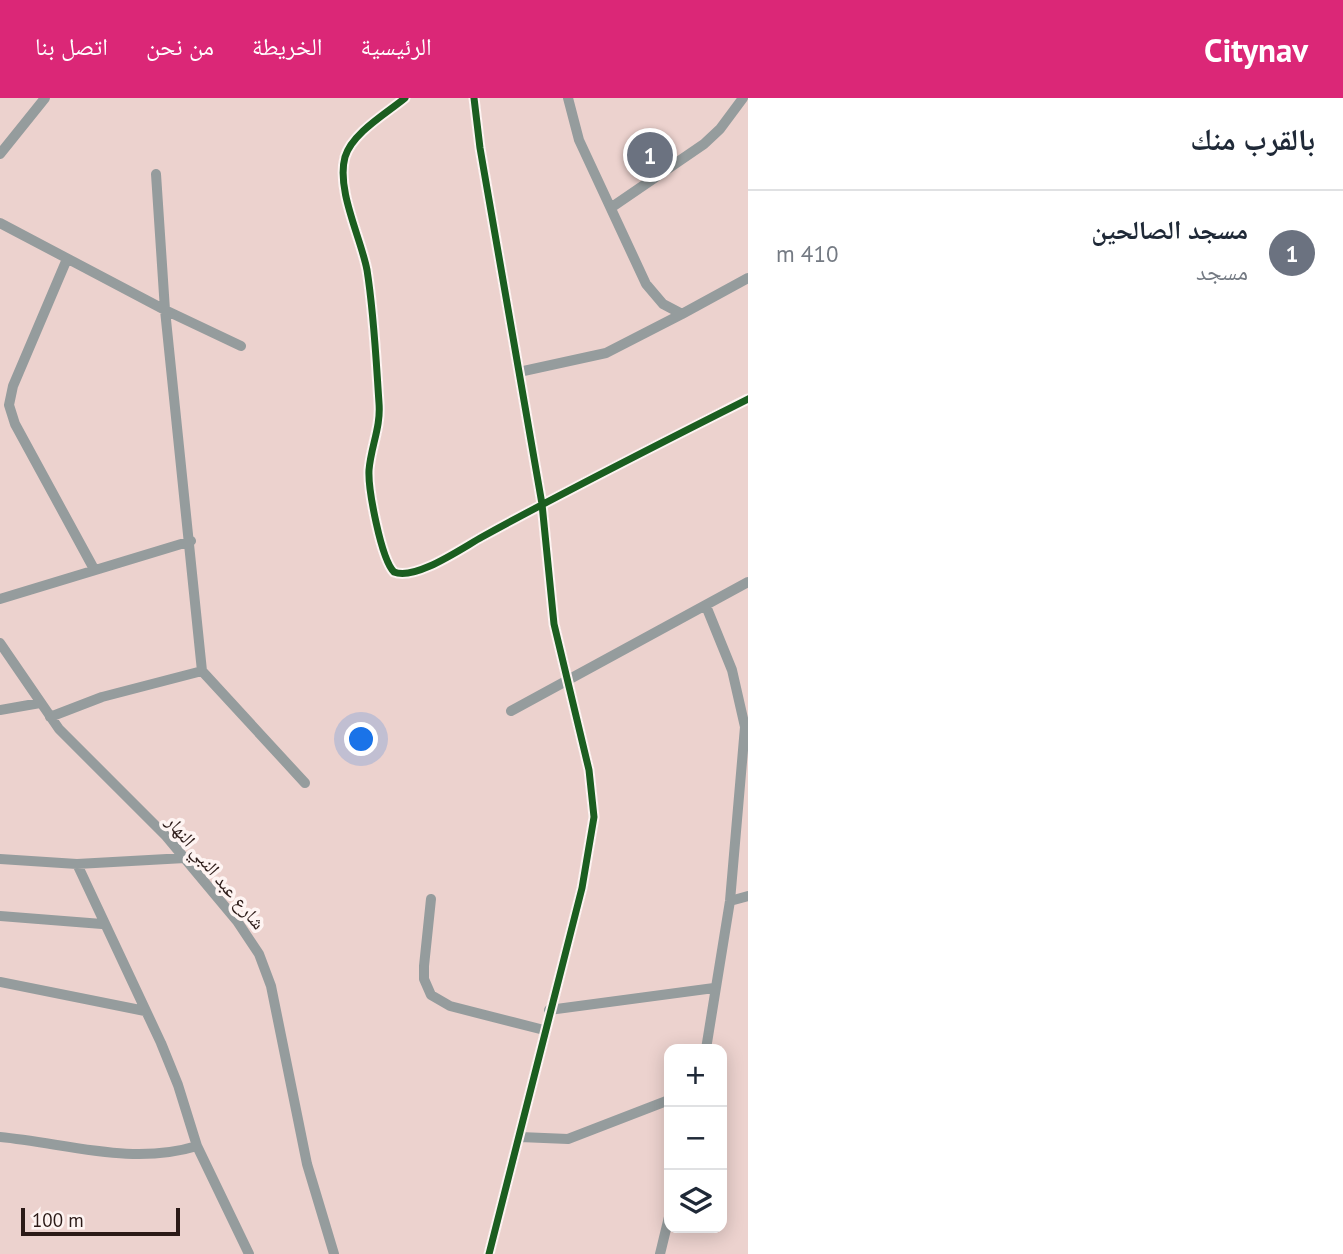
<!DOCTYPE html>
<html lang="ar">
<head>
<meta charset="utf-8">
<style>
	:root { --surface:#fff; --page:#f2f2f3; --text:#1f2937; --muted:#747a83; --line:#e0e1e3; --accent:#db2777 }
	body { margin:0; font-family:"PT Sans","Noto Naskh Arabic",sans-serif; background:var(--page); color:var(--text); direction:rtl }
	.controls { position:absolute; right:21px; bottom:21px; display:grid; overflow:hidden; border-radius:14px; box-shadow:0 4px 18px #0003 }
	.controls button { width:63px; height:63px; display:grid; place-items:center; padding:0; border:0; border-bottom:2px solid var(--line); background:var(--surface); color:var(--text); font:35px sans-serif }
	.scale { position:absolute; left:21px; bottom:18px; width:159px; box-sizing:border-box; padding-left:7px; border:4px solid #2b1a17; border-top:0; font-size:19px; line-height:24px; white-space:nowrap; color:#2b1a17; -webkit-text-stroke:5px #fef4f2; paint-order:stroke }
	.you { position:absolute; left:362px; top:642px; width:24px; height:24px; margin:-18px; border:5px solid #fff; border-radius:50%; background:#1a73e8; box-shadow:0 0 0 10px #1a73e833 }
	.badge { display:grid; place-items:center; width:46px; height:46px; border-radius:50%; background:var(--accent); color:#fff; font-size:23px; font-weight:700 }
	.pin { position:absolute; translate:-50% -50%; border:4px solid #fff; box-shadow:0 2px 7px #0006 }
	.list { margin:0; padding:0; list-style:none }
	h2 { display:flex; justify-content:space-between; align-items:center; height:91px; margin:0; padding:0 28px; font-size:30px }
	h2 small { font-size:23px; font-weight:400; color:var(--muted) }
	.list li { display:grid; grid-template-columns:46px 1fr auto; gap:21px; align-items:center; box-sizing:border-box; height:126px; padding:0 28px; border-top:2px solid var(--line) }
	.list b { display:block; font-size:26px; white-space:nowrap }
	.list p { margin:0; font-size:23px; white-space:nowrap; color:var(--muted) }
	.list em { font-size:23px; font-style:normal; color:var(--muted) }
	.icon { flex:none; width:38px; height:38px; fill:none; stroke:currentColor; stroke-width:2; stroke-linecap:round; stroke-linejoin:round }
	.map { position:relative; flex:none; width:748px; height:1156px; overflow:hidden; direction:ltr }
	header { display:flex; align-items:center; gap:42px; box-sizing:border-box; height:98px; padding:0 35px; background:var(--accent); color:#fff }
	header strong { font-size:33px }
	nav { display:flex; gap:38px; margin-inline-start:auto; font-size:24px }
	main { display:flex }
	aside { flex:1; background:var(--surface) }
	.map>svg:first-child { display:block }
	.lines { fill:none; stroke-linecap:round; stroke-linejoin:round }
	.minor { stroke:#959c9d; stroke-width:10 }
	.cycleway-casing { stroke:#fef4f2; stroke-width:11 }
	.cycleway { stroke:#1b5e20; stroke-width:7 }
	.labels { text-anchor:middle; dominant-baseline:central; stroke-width:7; stroke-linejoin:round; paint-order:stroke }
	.street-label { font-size:19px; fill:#2b1a17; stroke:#fef4f2 }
</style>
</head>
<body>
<header>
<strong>Citynav</strong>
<nav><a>الرئيسية</a><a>الخريطة</a><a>من نحن</a><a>اتصل بنا</a></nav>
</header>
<main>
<aside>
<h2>بالقرب منك<small></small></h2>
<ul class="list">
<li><span class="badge" style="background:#6b7280">1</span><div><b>مسجد الصالحين</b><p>مسجد</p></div><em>410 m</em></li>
</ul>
</aside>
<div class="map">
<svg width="748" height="1156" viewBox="0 0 748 1156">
	<rect width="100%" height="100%" fill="#ecd2ce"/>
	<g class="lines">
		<path class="minor" d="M405 0C387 15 352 35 345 59 336 92 361 140 367 172 374 216 376 261 379 305 381 329 371 348 369 372 368 391 381 461 394 474 415 483 462 450 482 439 569 391 659 346 748 301
			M474 0 480 50 542 406 554 526 589 672 594 719 582 790 489 1156
			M568 0 579 42 646 186 663 206 682 216 748 180
			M0 56 45 0
			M156 76 165 212 202 573 305 685
			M612 109 704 46 720 31 743 0
			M0 125 165 212 241 248
			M67 161 13 288 9 307 15 326 94 471
			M519 274 606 255 682 216
			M0 501 191 443
			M706 508 732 572 745 629 730 803 706 951
			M0 545 59 631 166 738 237 823 259 856 271 888 307 1066 334 1156
			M0 612 40 605
			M511 613 748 484
			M50 619 102 599 202 573
			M0 761 77 766 185 760
			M431 801 424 868V881L431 897 450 908 544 932
			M730 803 748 798
			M0 818 102 826
			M0 884 145 913
			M549 912 714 890
			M0 1039C65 1045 132 1068 197 1048L178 987 161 945 77 766
			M520 1039 568 1041 669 1002
			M197 1048 249 1156
			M660 1156 669 1119"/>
		<g class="cycleway-casing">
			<path id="cycleway" d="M405 0C387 15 352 35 345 59 336 92 361 140 367 172 374 216 376 261 379 305 381 329 371 348 369 372 368 391 381 461 394 474 415 483 462 450 482 439 569 391 659 346 748 301
				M474 0 480 50 542 406 554 526 589 672 594 719 582 790 489 1156"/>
		</g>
		<use href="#cycleway" class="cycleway"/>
	</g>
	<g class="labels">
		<g class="street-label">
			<text transform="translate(216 774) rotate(50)">شارع عبد النبي النهار</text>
		</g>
	</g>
</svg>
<div class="controls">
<button>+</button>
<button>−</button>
<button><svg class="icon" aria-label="layers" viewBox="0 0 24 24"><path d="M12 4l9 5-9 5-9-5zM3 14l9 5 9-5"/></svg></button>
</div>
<div class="scale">100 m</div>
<div class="you"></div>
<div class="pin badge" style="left:650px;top:57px;background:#6b7280">1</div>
</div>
</main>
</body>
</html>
